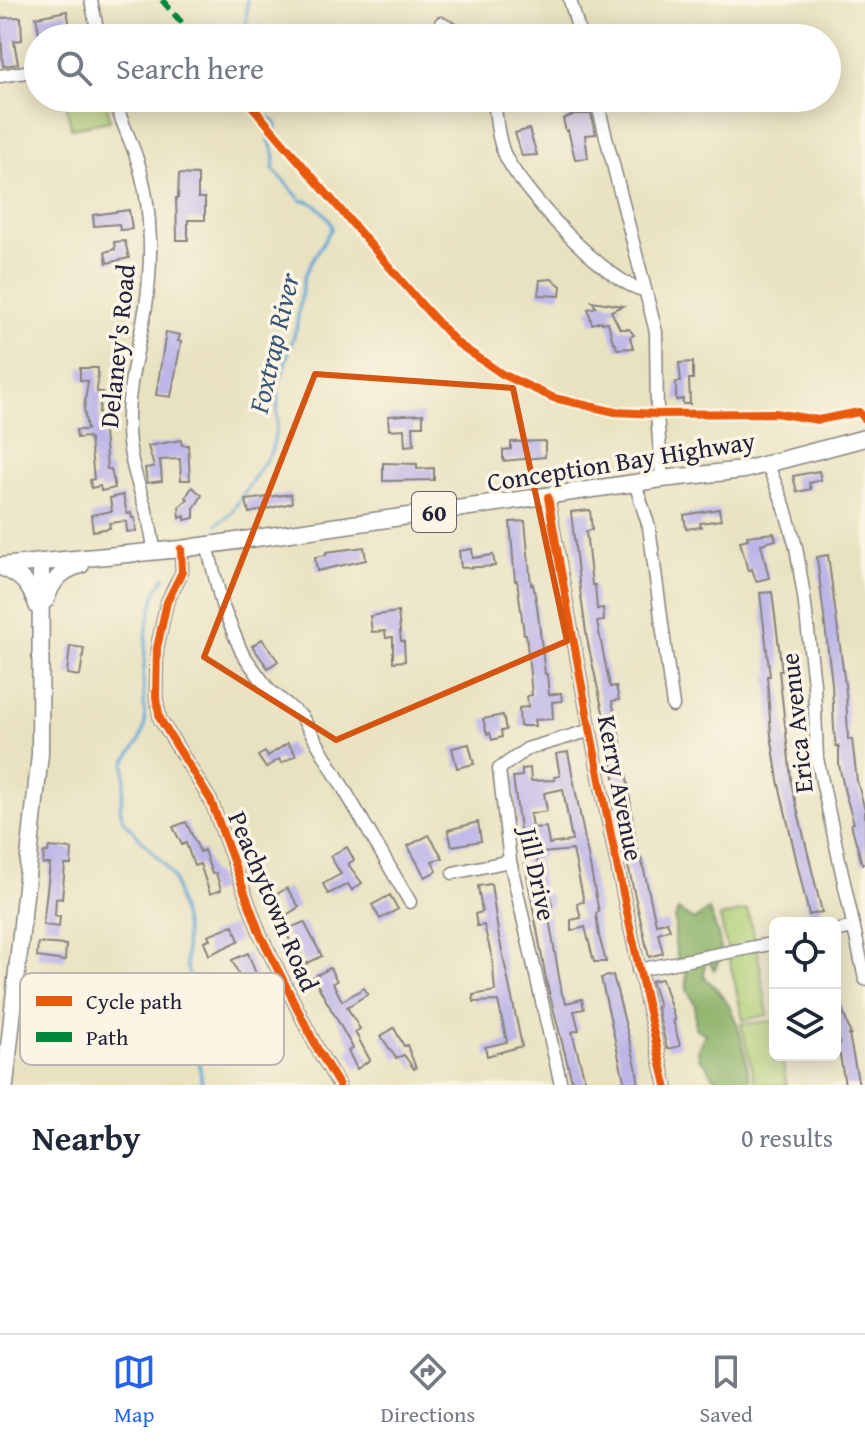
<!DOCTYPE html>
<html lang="en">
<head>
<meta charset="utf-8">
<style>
	:root { --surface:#fff; --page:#f6f6f7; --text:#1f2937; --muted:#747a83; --line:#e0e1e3; --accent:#2563eb }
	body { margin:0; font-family:"Gentium Book Plus",serif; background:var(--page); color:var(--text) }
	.controls { position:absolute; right:24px; bottom:24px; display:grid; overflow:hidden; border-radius:12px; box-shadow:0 4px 20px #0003 }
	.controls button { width:72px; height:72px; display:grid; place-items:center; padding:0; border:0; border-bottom:2px solid var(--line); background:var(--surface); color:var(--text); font:40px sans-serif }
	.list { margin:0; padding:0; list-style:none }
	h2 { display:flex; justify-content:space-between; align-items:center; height:104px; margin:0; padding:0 32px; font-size:34px }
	h2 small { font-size:26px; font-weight:400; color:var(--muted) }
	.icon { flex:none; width:44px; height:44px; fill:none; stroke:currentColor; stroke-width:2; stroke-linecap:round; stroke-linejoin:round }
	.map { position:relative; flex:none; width:865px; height:1085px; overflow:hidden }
	.search { position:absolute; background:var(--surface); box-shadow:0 4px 20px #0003; left:24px; right:24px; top:24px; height:88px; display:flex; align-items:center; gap:20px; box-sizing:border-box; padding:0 28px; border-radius:44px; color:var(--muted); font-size:30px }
	.sheet { height:248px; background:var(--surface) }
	nav { display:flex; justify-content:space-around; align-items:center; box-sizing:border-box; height:112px; border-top:2px solid var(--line); background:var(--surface); font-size:22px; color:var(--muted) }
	nav a { display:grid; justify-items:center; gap:4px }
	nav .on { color:var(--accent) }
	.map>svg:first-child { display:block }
	.green { fill:#aece75; stroke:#687858; stroke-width:2 }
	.forest { fill:#8ab166; stroke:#566a50; stroke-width:2 }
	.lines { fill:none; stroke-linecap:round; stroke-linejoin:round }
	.stream { stroke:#5ca4d3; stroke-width:3 }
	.building { fill:#bdb5e8; fill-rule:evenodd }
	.minor-casing { stroke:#86827e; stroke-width:15 }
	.major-casing { stroke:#86827e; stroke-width:19 }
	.minor { stroke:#fff; stroke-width:12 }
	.major { stroke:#fff; stroke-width:16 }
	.quiet { stroke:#00873e; stroke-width:6; stroke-dasharray:12 6; stroke-linecap:butt }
	.cycleway-casing { stroke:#fcf5e5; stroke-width:13 }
	.cycleway { stroke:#e8590c; stroke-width:8 }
	.marked { fill:none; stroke:#d45411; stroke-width:6; stroke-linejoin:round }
	.labels { text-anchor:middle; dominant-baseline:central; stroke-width:7; stroke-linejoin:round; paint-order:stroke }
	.shield { fill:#fcf5e5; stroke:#63616e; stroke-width:2 }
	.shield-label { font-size:24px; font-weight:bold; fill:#22223b }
	.street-label { font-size:26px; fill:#22223b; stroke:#fcf5e5 }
	.water-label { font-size:28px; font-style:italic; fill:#395678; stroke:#fcf5e5 }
	.key { fill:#fcf5e5; stroke:#bbb6b2; stroke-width:2 }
	.key-label { font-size:22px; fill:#22223b }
</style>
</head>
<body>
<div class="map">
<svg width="865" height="1085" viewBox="0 0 865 1085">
	<rect width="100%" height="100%" fill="#fcf5e5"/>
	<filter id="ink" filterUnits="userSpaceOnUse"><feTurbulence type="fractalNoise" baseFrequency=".0125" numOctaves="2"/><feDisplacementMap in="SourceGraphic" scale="16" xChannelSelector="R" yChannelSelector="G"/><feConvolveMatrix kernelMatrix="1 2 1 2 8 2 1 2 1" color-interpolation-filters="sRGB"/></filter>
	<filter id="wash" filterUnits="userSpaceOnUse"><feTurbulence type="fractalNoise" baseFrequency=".006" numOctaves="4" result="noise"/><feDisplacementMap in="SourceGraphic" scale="32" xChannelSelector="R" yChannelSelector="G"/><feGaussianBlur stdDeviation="1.8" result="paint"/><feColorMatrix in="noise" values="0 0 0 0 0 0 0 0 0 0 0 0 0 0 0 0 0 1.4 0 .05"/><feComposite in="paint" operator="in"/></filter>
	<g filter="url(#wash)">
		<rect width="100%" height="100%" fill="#e9e2c1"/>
		<path class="green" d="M65 98H106L110 121 71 128Z
			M747 910 757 948 768 1015 743 1020 720 917Z
			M774 1021 775 1055H781L787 1085H756L741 1024Z"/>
		<path class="forest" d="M678 910 693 920 709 910C716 930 728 950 714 970L709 961 705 963 704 977C740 1005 742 1043 751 1085H725V1081L713 1077 707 1065 699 1058 698 1049 705 1034 695 1028V1005L687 990 686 971 677 957 675 943V919Z"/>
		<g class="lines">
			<path class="stream" d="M246 38 247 0
				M217 524 229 516 271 452 277 426 278 386 296 329 304 278 310 264 332 228C330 216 313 199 302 201L273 169 275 156 268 137 276 128V123L266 115 254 98
				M165 577 156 591 147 627 143 678 145 726 139 742 125 762V781L120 808 123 820 165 865 174 879 185 929 186 965 191 981 183 1030 199 1061 202 1085"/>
		</g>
		<g id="blocks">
			<path class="building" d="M67 11 71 33 40 38 36 17Z
				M21 17 22 40 14 41 18 64 3 66 0 18Z
				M575 114H591L596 134 585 135 588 158 575 159 568 130 566 131 563 119Z
				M529 129 537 155 522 156 515 133Z
				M179 174 198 175V198H205V220H188V240H177L176 198H178Z
				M129 210 132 229 120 230 119 224 94 226 93 215Z
				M125 241 129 258 107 263 105 252 115 249 114 242Z
				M552 279 561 286 560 296 538 295 540 280Z
				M592 301 623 306 611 311 620 329H629L634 335 630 337 633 348 617 349 615 342H613L608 322 602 323V321L592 324 588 309 596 307Z
				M166 332 180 335 178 341 181 342 171 397 156 395Z
				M693 362V379H689L690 404H683V399L676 400V382H681L679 363Z
				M80 368H98L97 392H102L99 412 101 430 104 432 107 469H111L115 488 101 491 100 486 91 488 90 480 94 479 90 440 88 437 77 438 76 430H87L84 409 88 381 80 380Z
				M423 414V426H413L414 445 405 446 404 429 389 430 388 416Z
				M181 440 182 445H188L190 480H181L180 459 160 460 162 481 147 483 145 468 154 467 148 446Z
				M545 441V457L503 461V450L511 449V442Z
				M383 463 417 464V469L434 468V480L383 481Z
				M819 471 821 480 809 483 811 489 797 492 793 476Z
				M192 487 202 495 194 509V518L185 520V516L180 518 179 507 188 499 186 497Z
				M291 494 292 503 249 513 246 500Z
				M123 495 127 514 131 513 132 518H135L136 531 127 532 126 521 109 523 110 528 93 531 91 515 112 511 110 498Z
				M719 509 721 520 700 523 701 527 686 529 684 515Z
				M590 510 592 530 586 531 592 585H595L597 609 603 608 604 621 597 622 610 687 616 686 619 700 612 701 624 757 638 857H641L656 924 667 922 670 929 658 933 663 953 649 957 625 853 608 735 587 639 579 582 571 512Z
				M525 521 531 585 533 584 537 606 545 674H547L549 695 561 693 562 701 552 702 553 719 534 720 535 726H520L519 708 528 707 527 696 532 695 526 634H524L517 580 515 581 510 522Z
				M774 533 776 540 761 544 769 578 756 581 752 569 748 571 740 541 748 539 747 536Z
				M364 547 366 560 317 571 315 557 326 555V552Z
				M472 549 473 558 493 555 495 566 461 568 459 551Z
				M828 555 846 692 848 739H852L857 781 865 810V863L862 864 851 824 854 823 845 793 839 765V746H836L834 730 832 684 817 557Z
				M772 592 782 671H779L792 787 822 912 809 915 778 780 771 735 767 676H770L760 593Z
				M398 612 401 641H404L405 661 393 662V637L386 638 385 631 372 632 370 616Z
				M262 639 278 661 268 668 252 646Z
				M70 646 84 648 80 676 67 674Z
				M503 715 506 730 501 731 502 737 492 740 490 733 487 734 483 719Z
				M288 743 296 755 282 763 279 759 266 768 258 756 265 752 268 756Z
				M469 744 474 764 457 768 452 748Z
				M568 752 599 912 596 913 599 936 606 962H594L585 927 571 931V920L581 918 577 903 584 902 573 850 542 853 543 857 537 858 543 895 550 894 552 906 547 907 562 994 566 1003 582 999 584 1009 574 1011 579 1030 572 1032 586 1084 580 1085H573L547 984 524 859 513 777 522 776V769L530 768 531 781 555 780 554 777 560 776 556 754ZM563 789 572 841 549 844 546 827 532 828 530 814 547 811 544 793Z
				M186 822 200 852 204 850 212 874 216 873 221 890 210 894 200 864 194 866 186 843 182 845 173 827Z
				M478 822 481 841 452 846 448 830Z
				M429 835 443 858 432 861 437 871 425 877 408 846Z
				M49 847 72 849 71 865H65L62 899 56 898 55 916H60L59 927 43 925 50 864H43L44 852H48Z
				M347 847 354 860 348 864 362 883 352 890 348 884 328 894 323 884 341 874 330 856Z
				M491 884 498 932 522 1046 487 1056 485 1047 507 1042 498 1001 474 1002 473 995 495 991 492 958 484 925 477 926 475 914 482 912 478 886Z
				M287 888 299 907 283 917 274 896Z
				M390 895 398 909 380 919 372 905Z
				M304 922 322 956 306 964 296 944 292 945 285 930Z
				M233 925 239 941 209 955 204 941 210 939 208 935Z
				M38 943 66 945 65 961 37 957Z
				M248 953 266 1000 254 1006 232 960Z
				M330 968 337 981 333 983 342 1001 364 988 368 994 347 1007 360 1029 355 1032 370 1060 357 1069 348 1051 353 1048 313 977Z
				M613 975 636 1066 639 1085H625L623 1076 601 978Z
				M662 979 675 1020H673L680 1046 667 1049 657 1007 659 1006 651 981Z
				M835 987 851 1035H849L859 1085H845L840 1055 838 1056 836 1045 840 1044 835 1026Z
				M394 1028 404 1046 407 1045 416 1068 414 1069 404 1055 396 1058 381 1036Z"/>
		</g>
	</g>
	<g filter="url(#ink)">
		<use href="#blocks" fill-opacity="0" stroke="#86827e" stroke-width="2"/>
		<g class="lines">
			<g class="minor-casing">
				<path id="minor" d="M91 0 99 38
					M570 0 581 38
					M441 23 468 38
					M0 76 38 70
					M114 98C121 123 135 147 141 173 152 213 152 265 146 306 139 347 127 385 128 427 128 471 151 509 154 552
					M494 98C496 116 497 136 504 153 519 188 607 284 644 290
					M596 98 656 332 657 414 662 479
					M767 463 784 505 796 547 804 596 814 684 817 758 865 979
					M635 483 649 527 673 706
					M548 497C582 694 619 890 666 1085
					M207 545 222 605 242 653 269 690 302 717 410 902
					M181 549 182 572 167 602 157 648 156 697 160 719 211 801 260 934 318 1050 339 1085
					M453 873 510 861
					M835 931 854 927
					M638 970 775 943
					M561 1085 510 861 499 769 527 749 588 731"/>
			</g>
			<g class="major-casing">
				<path id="major" d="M0 566 181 549 662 479 744 470 865 438
					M1 567C23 576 30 585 38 607
					M46 600C52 580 62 570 81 565
					M5 1085 40 754 41 563"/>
			</g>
			<use href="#minor" class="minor"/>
			<use href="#major" class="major"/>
			<path class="quiet" d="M162 0 195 38"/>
			<g class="cycleway-casing">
				<path id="cycleway" d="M245 98 422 305 457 343 502 374 554 398 615 412 657 414 775 413 818 420 859 412 865 419
					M548 497C582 694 619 890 666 1085
					M181 549 182 572 167 602 157 648 156 697 160 719 211 801 260 934 318 1050 339 1085"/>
			</g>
			<use href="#cycleway" class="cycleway"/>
		</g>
	</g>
	<path class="marked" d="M315 374 513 388 567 641 336 740 204 657Z"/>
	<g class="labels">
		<rect class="shield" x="412" y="492" width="44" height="40" rx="6"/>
		<g class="shield-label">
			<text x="434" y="512">60</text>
		</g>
		<g class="street-label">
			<text transform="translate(117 346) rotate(-84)">Delaney's Road</text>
			<text transform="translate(621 461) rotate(-9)">Conception Bay Highway</text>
			<text transform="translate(796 723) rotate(-96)">Erica Avenue</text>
			<text transform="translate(621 788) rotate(79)">Kerry Avenue</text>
			<text transform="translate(538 874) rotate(78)">Jill Drive</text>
			<text transform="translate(274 901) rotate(67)">Peachytown Road</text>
		</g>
		<g class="water-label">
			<text transform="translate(273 343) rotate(-77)">Foxtrap River</text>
		</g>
	</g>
	<rect x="20" y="973" width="264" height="92" rx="12" class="key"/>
	<rect x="36" y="996" width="36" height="10" fill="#e8590c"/>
	<rect x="36" y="1032" width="36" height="10" fill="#00873e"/>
	<g class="key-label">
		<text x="86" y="1009">Cycle path</text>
		<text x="86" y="1045">Path</text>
	</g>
</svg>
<div class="controls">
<button><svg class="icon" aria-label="locate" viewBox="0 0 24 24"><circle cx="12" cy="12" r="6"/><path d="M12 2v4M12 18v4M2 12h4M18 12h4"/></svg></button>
<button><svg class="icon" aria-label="layers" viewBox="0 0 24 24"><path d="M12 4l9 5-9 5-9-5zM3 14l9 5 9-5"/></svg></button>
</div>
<div class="search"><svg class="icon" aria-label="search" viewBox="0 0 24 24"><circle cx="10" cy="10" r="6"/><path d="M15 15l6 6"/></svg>Search here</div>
</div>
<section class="sheet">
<h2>Nearby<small>0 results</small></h2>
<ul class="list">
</ul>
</section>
<nav>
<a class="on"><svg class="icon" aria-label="map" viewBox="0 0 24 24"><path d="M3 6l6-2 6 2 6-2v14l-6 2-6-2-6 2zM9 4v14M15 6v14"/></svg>Map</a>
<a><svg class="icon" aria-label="directions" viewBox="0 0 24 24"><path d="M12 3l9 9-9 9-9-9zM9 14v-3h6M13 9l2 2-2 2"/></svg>Directions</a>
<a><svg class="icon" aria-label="saved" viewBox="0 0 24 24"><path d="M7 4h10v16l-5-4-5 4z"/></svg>Saved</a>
</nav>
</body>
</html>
